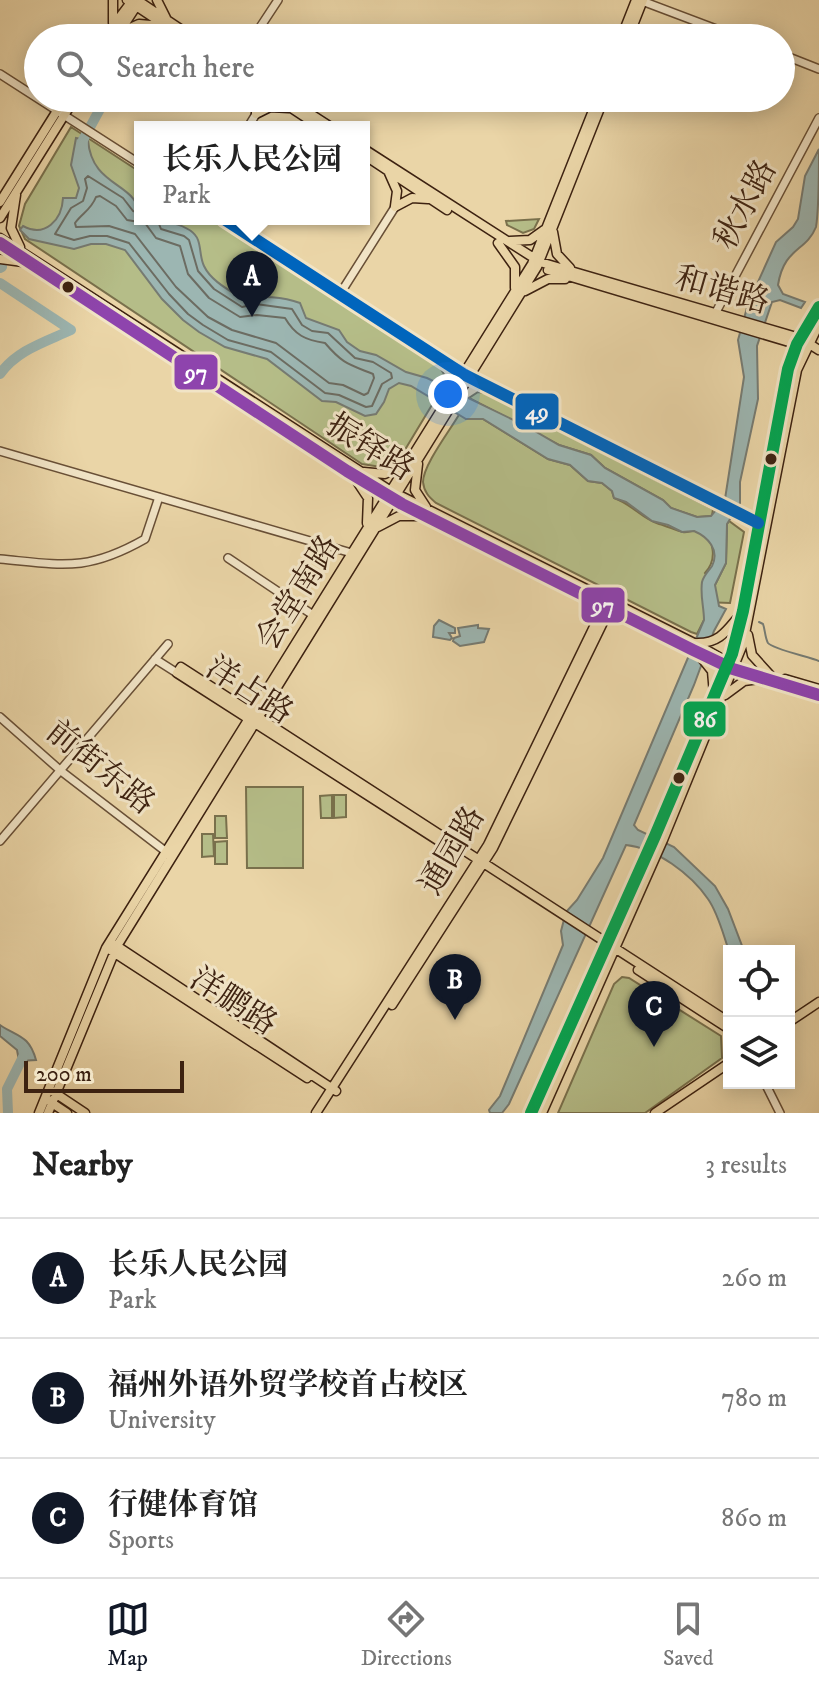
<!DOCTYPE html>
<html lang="en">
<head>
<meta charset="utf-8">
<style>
	:root { --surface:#fff; --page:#f2f2f2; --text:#222; --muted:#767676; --line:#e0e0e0; --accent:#111827 }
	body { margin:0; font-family:"IM FELL DW Pica","Noto Serif SC",serif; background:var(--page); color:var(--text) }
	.controls { position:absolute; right:24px; bottom:24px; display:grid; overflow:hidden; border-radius:0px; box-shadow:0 4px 20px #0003 }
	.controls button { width:72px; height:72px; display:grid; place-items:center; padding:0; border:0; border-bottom:2px solid var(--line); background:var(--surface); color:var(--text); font:40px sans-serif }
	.scale { position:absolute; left:24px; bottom:20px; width:160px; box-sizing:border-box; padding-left:8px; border:4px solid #3d2211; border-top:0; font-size:22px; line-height:28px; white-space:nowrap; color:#3d2211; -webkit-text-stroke:6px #f1e4c6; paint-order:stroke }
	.you { position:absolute; left:448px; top:394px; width:28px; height:28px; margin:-20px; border:6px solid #fff; border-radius:50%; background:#1a73e8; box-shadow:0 0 0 12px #1a73e833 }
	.badge { display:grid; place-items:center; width:52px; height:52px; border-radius:50%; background:var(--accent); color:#fff; font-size:26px; font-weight:700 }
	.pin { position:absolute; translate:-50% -66px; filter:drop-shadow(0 2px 4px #0008) }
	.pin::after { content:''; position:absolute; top:42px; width:28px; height:24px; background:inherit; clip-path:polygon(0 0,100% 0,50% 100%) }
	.popup { position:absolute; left:134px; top:121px; width:236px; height:104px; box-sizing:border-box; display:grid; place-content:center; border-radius:0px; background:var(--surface); filter:drop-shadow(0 2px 6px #0005); font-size:26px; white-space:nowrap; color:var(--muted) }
	.popup b { font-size:30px; color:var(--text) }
	.popup::after { content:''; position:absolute; left:50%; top:100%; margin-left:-16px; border:16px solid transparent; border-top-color:var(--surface) }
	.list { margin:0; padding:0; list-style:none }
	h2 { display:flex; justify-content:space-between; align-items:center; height:104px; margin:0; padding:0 32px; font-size:34px }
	h2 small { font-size:26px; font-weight:400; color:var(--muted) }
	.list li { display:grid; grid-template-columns:52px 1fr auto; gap:24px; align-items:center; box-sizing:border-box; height:120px; padding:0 32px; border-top:2px solid var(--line) }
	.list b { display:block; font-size:30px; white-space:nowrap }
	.list p { margin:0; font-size:26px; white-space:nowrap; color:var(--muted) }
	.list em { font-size:26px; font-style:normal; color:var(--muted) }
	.icon { flex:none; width:44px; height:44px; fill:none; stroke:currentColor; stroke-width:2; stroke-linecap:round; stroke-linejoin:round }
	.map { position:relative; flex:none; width:819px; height:1113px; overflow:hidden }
	.search { position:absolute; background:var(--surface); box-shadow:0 4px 20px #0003; left:24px; right:24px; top:24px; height:88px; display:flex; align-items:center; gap:20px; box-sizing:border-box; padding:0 28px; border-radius:44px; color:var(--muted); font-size:30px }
	.sheet { height:464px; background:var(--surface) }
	nav { display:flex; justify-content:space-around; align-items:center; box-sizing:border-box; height:112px; border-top:2px solid var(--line); background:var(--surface); font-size:22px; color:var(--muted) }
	nav a { display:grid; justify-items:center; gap:4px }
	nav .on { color:var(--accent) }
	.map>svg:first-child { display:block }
	.green { fill:#b5bd88; stroke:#79704c; stroke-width:2 }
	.water { fill:#9cb6b2; stroke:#767b72; stroke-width:2 }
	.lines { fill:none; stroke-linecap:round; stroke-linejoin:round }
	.shore { stroke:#6c6c62; stroke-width:2 }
	.stream { stroke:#767b72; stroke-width:2 }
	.river { stroke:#9cb6b2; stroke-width:10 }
	.minor-casing { stroke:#684f36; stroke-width:10 }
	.major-casing { stroke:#3d2211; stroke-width:11 }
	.minor { stroke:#f1e4c6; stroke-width:7 }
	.major { stroke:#ead5a7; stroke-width:8 }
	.bus-1-casing { stroke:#f1e4c6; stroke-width:18 }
	.bus-2-casing { stroke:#f1e4c6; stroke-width:18 }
	.bus-3-casing { stroke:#f1e4c6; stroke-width:18 }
	.bus-1 { stroke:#8e44ad; stroke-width:12 }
	.bus-2 { stroke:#00a651; stroke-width:12 }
	.bus-3 { stroke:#0065bd; stroke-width:12 }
	.bus-dot { fill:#3d2211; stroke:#f1e4c6; stroke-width:3 }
	.labels { text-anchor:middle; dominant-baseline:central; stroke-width:6; stroke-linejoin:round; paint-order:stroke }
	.street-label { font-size:32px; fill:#3d2211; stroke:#f1e4c6 }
	.line-badge { stroke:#f1e4c6; stroke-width:3 }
	.badge-label { font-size:22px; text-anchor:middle; font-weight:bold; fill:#fff }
</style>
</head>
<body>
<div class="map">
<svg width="819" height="1113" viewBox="0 0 819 1113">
	<rect width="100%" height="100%" fill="#ead5a7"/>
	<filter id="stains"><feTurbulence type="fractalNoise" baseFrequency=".0025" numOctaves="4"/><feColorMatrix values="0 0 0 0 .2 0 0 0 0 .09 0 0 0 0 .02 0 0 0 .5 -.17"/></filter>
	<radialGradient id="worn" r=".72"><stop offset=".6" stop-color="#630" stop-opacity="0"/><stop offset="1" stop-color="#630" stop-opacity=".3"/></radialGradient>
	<path class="green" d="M71 127 140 172V219H212L440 367 447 380 400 458 381 467 362 464 25 239 19 226 25 204Z
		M539 219 534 229 523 233 507 225 506 221Z
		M478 392 485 393 713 509 712 516 697 517 671 508 663 500 605 468 591 455 559 445 469 398Z
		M460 413 466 419H483L548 459 570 465 588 481 602 483 612 491 614 498C632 504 642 519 659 524 667 526 677 531 683 532 687 533 692 530 696 531 716 536 717 560 705 573L715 585 726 563 727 524 729 521 744 532 730 603 704 602V620L697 634 691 632 436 503C429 497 424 492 423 482 423 465 451 429 460 413Z
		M246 787H303V868H247Z
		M332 795V818H321L320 796Z
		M334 795H346V817L334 818Z
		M215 816H226L227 838H215Z
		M213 834 214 856 202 857V834Z
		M227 841V864H215V842Z
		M622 977 629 978 721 1036 722 1058 645 1113H558L614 984Z"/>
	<path class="water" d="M76 138 88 140C92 190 140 181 140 219 156 219 192 223 198 240 201 248 200 258 204 266 211 281 229 290 243 299 260 295 284 297 300 303L306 318 339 330 347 342 360 351 376 355 406 372 427 378 526 426 559 445 591 455 605 468 663 500 671 508 697 517 711 516 725 499 744 377 738 340 748 304 776 242 793 227 798 219 805 176 819 149C819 170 819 209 816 227 806 252 784 247 778 285L783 294 805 302 801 308 780 300 772 302 757 346 758 399 740 482V503L727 524 726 563 715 585 719 606 726 609 714 631 694 685 634 825 638 830 674 847 715 886 728 909 744 951H729C723 934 718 913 708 899 691 874 656 848 626 845L509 1104 502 1113H490L489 1110 500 1096 563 945 561 931 566 912 577 900 603 858 704 620C704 608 700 595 702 582 704 575 708 572 712 566 720 550 708 537 694 531L682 532 668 525 652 521 626 502 614 498 612 491 602 483 588 481 570 465 548 459 483 419H466L411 386 399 383 389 389 384 402 376 414 365 416 336 402 322 401 267 359 225 347 199 332 183 320 162 299 125 250 106 244H91L74 249 29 239 20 230 23 226C45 238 62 220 63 198H76L79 188 71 165Z
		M439 620 455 628V633H449L452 638 450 640 433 637 434 626Z
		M478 625V628L489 629 484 642 460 646 453 641 454 638 460 636 458 628Z
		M0 1025C18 1037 29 1035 36 1060L19 1061 17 1050 0 1036Z"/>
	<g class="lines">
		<path class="shore" d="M100 196 116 206 127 220 145 223 156 238 180 246 188 274 209 298 240 317 257 315 285 318C295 335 305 340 325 343 343 364 348 364 373 374L374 378 368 393 364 395 343 385 329 383 276 343 232 330 208 317 176 287 135 234 109 226 76 227 75 223C82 213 91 210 96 197Z
			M140 213 133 211 123 198 88 176 85 179 87 188 83 201 71 208 55 234 74 240 90 236H107L129 243 169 294 188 314 203 325 228 340 271 352 325 393 339 395 366 407 372 406 382 384 392 378 391 373 373 362 355 358 328 333 312 331 302 325 292 309 256 304 242 307 214 289 198 271 189 240 184 236 161 229 157 219"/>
		<path class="stream" d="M759 622 763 624C765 629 765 638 768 643 772 649 810 657 819 661"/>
		<path class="river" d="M82 151 83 140 106 98
			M0 268 2 267
			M0 283 71 330C45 342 17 350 0 374
			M8 1113 7 1089 26 1051"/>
		<g class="minor-casing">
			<path id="minor" d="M642 1 740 38
				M253 38 278 0
				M781 54 819 69
				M0 74 140 164
				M248 127 256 114
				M224 219 463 374 758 523
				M340 294 395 207
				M715 314 819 118
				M0 451 355 554
				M228 558 316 617
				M0 559C63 565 87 572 145 539L159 497
				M155 659 177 673
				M0 717 61 771 169 854
				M0 841 168 644
				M765 1083 780 1113"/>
		</g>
		<g class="major-casing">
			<path id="major" d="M127 0 184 38
				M137 0 194 38
				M157 0 166 18
				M113 23V0
				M120 31 139 2
				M117 34 139 24 162 26
				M104 38 132 1
				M621 38 636 0
				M628 38 643 0
				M276 98 320 127
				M286 98 331 127
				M256 114 270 107 289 108
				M256 114V98
				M364 149 540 262 800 338 819 350
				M364 155 447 210
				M389 173 397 191 395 206
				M16 195 11 228 20 247
				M0 202 65 98
				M395 207 412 198 428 199
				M0 218 75 98
				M553 232 557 254 570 268
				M0 238 391 491 696 644 719 657
				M510 241 530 240 544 230
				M0 243 347 471 402 504 693 650 733 669 819 695
				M498 243 515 267V288
				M0 259 23 262
				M548 270 799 345
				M525 291 548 279H565
				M418 464 415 490 426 507
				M364 472 385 474 404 464
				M356 480 368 498 367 523
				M378 527 399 516H421
				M748 635 752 655 770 675
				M698 643C720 643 727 630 740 615
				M700 656 712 671 714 694
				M177 673 181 667 729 1022
				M177 673 442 843
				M785 679 819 689
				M725 695 744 681 759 679
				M114 944 336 1091
				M110 950 307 1078
				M638 970 729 1029
				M392 1005 493 848 612 604
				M789 1022 819 1002
				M52 1091 85 1113
				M49 1101 67 1113
				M39 1113 106 948 532 264 598 98
				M48 1113 117 946 537 267 604 98
				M316 1113 488 845 607 600
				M531 1113 655 836 732 654 743 611 788 369 797 344 819 307
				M542 1113 663 840 743 644 797 370 819 324
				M655 1113 729 1063"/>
		</g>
		<use href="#minor" class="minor"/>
		<use href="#major" class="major"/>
		<g class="bus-1-casing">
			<path id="bus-1" d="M0 243 347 471 402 504 693 650 733 669 819 695"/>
		</g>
		<g class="bus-2-casing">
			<path id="bus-2" d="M531 1113 655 836 732 654 743 611 788 369 797 344 819 307"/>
		</g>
		<g class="bus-3-casing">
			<path id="bus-3" d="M224 219 463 374 758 523"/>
		</g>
		<use href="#bus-1" class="bus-1"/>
		<use href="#bus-2" class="bus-2"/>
		<use href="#bus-3" class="bus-3"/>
	</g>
	<g class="bus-dot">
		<circle cx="68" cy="287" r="7"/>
		<circle cx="771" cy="459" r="7"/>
		<circle cx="679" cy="778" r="7"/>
	</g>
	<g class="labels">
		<g class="street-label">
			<text transform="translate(746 205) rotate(-62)">秋水路</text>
			<text transform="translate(722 291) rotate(16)">和谐路</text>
			<text transform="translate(370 448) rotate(32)">振铎路</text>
			<text transform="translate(299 593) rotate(-58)">会堂南路</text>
			<text transform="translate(249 691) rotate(33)">洋占路</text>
			<text transform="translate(100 768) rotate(39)">前街东路</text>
			<text transform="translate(453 851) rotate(-60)">通园路</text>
			<text transform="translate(233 1002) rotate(33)">洋鹏路</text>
		</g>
	</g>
	<g class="line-badge">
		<rect x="173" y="353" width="46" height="38" rx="8" fill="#8e44ad"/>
		<rect x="514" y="392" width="46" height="39" rx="8" fill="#0065bd"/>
		<rect x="580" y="586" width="46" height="38" rx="8" fill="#8e44ad"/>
		<rect x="682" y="700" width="45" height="38" rx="8" fill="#00a651"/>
	</g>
	<g class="badge-label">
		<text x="196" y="380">97</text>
		<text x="537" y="419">49</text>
		<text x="603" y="613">97</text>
		<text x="705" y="727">86</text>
	</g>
	<rect width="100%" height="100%" filter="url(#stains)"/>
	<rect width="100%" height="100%" fill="url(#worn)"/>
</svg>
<div class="controls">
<button><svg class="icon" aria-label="locate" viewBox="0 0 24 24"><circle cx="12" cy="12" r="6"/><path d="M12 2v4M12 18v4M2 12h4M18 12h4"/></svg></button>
<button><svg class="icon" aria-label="layers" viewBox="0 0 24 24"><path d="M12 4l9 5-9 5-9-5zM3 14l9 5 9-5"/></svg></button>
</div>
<div class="scale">200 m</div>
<div class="you"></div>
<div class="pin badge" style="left:252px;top:317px">A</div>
<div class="popup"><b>长乐人民公园</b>Park</div>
<div class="pin badge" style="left:455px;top:1020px">B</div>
<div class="pin badge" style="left:654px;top:1047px">C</div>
<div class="search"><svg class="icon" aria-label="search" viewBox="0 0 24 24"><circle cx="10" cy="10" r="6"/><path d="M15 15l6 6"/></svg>Search here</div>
</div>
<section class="sheet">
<h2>Nearby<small>3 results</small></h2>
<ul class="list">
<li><span class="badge">A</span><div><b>长乐人民公园</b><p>Park</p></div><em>260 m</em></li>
<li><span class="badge">B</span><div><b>福州外语外贸学校首占校区</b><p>University</p></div><em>780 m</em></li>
<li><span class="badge">C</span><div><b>行健体育馆</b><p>Sports</p></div><em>860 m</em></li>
</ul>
</section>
<nav>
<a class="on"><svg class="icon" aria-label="map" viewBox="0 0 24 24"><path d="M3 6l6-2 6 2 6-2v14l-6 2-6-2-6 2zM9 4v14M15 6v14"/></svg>Map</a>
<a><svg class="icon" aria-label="directions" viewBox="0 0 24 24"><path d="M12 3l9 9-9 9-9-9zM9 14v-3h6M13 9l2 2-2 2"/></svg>Directions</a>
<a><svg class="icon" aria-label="saved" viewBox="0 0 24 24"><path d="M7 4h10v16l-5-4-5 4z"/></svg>Saved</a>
</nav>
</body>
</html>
